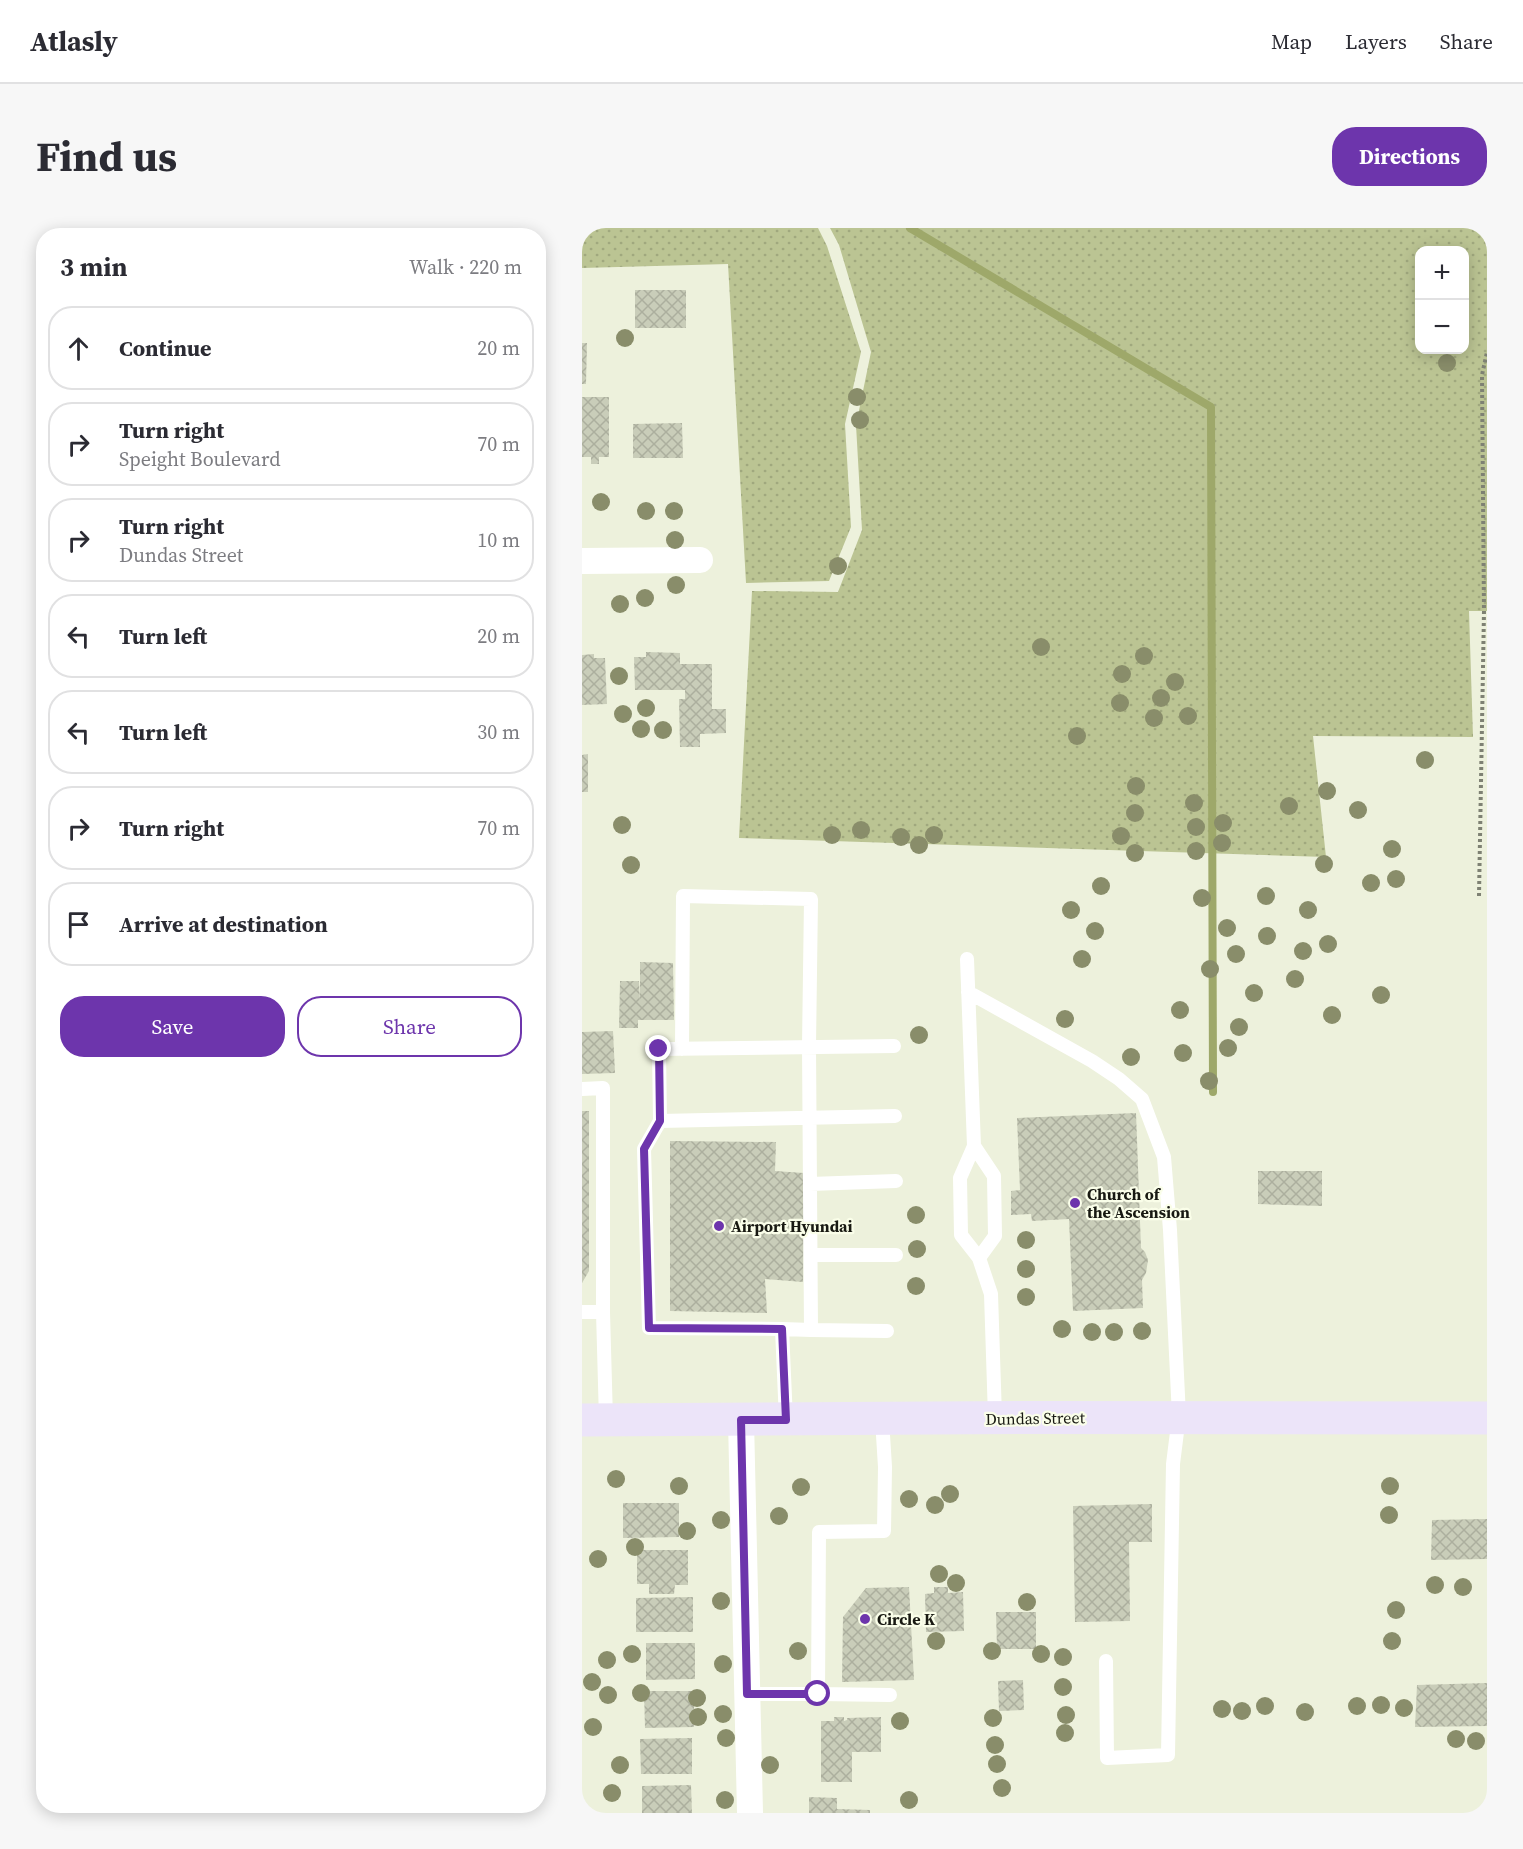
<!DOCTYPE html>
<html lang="en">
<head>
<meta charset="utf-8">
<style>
	:root { --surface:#fff; --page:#f7f7f7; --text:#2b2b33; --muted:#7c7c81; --line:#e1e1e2; --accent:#6d35ac }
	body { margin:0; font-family:"Source Serif 4",serif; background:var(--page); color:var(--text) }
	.controls { position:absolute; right:18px; top:18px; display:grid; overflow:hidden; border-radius:12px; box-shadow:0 3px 15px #0003 }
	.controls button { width:54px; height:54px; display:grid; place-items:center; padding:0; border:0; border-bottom:2px solid var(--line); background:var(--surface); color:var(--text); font:30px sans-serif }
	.stop { position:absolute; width:18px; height:18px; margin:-14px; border:4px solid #6d35ac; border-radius:50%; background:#fff }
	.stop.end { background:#6d35ac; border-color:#fff; box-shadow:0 2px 6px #0008 }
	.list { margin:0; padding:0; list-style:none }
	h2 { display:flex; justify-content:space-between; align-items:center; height:78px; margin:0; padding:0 24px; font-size:26px }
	h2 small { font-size:20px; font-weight:400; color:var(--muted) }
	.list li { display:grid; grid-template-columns:39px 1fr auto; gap:18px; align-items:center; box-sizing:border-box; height:84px; margin:0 12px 12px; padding:0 12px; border:2px solid var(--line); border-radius:24px }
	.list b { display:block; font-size:22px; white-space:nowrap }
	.list p { margin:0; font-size:20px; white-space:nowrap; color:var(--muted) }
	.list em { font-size:20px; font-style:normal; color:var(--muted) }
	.actions { display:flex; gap:12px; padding:18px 24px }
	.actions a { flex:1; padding:14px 0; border:2px solid var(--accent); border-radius:24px; text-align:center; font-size:21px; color:var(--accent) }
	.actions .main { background:var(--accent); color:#fff }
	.icon { flex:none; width:33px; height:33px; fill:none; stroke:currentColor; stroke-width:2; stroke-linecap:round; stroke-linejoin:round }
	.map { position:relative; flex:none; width:905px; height:1585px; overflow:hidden; border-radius:24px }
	header { display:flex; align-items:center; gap:36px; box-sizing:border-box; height:84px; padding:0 30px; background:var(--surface); border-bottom:2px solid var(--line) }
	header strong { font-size:28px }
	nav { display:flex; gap:33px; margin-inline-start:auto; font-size:21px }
	.intro { display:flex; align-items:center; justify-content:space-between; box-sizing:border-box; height:144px; padding:0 36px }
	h1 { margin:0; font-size:42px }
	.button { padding:15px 27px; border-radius:24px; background:var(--accent); color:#fff; font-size:21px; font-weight:700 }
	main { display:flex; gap:36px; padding:0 36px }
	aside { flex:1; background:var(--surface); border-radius:24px; box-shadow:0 3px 15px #0003 }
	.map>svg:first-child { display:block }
	.grass { fill:url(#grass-dots); fill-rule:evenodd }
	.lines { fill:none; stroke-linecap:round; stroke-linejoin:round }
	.stream { stroke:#9ea86a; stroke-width:8 }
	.building { fill:url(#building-cross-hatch) }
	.path { stroke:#7e8173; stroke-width:4; stroke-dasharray:3 3; stroke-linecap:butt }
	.lane { stroke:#fff; stroke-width:14 }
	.street { stroke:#fff; stroke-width:26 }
	.secondary { stroke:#ece4f9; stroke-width:33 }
	.tree { fill:#898d6a }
	.route { stroke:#6d35ac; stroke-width:8 }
	.poi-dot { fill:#6d35ac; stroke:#fafee9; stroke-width:2 }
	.labels { text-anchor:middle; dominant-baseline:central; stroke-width:4.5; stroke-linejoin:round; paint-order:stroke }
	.poi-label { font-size:16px; font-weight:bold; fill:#181912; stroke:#fafee9; text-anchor:start }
	.street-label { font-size:16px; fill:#181912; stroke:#fafee9 }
</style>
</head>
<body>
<header>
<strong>Atlasly</strong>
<nav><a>Map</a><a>Layers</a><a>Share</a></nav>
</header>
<div class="intro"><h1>Find us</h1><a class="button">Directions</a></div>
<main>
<aside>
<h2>3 min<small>Walk · 220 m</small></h2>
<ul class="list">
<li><svg class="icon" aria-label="ahead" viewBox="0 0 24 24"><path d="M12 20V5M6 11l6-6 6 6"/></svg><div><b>Continue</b></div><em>20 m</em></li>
<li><svg class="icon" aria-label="right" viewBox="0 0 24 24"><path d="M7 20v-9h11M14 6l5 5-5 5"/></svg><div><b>Turn right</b><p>Speight Boulevard</p></div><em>70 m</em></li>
<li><svg class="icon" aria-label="right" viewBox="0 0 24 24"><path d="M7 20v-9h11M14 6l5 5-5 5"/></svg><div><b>Turn right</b><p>Dundas Street</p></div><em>10 m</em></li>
<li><svg class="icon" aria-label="left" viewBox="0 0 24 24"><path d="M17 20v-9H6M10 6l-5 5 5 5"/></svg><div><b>Turn left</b></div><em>20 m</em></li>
<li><svg class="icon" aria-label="left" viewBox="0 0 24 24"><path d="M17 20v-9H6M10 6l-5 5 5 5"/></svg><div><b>Turn left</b></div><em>30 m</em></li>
<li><svg class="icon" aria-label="right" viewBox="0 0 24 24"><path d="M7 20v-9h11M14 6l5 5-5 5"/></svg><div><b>Turn right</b></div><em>70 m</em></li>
<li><svg class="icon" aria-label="arrive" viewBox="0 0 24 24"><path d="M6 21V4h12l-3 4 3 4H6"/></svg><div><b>Arrive at destination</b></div></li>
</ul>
<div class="actions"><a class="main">Save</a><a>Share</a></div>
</aside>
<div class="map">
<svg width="905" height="1585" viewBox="0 0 905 1585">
	<defs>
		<pattern id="grass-dots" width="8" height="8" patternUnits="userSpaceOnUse" patternTransform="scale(1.5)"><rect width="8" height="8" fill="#bbc493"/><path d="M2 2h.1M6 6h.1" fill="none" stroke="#a0a87e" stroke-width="1.8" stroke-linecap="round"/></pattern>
		<pattern id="building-cross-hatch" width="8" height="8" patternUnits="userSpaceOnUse" patternTransform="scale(1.5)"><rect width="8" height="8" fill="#c9cdb9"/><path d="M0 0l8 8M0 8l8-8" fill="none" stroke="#acaf9e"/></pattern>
	</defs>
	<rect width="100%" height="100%" fill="#edf1dc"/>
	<path class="grass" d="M0 0H236L245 18 279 124 263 196 269 299 247 353 164 355 146 36 0 40Z
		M248 0H905V383H887L891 509 731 508 744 629 157 610 170 363 256 364 280 302 274 197 289 124 257 17ZM882 22V122H838V22Z"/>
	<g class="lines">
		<path class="stream" d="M328 0 629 179 631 864"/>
	</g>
	<path class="building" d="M53 62H104V100H53Z
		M0 115H5L4 156H0Z
		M0 169H27V229H17V236H9V229H0Z
		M100 195 101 230H51V196Z
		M64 424 98 425V436H130V481H144V505L118 506V519H98L97 471H103V462H53L52 429H64Z
		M12 426V430H23L25 476 0 477V427Z
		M6 526V564H0V527Z
		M58 734 91 735 92 792H56V800H37L38 753H57L58 773Z
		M31 803 33 845 0 846V804Z
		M0 883H7V1043L0 1055Z
		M554 885 559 1020 563 1024 566 1032 564 1045 560 1052 561 1080 491 1083 487 991 450 993 449 986 429 987V963L438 962 435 890Z
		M88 913 194 914 193 943 222 945 221 1054 183 1051 185 1085 88 1083Z
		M676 943H740V978L676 976Z
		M41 1275H97V1309L41 1310Z
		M570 1276V1314H547L548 1393 493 1394 491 1278Z
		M905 1291V1331L849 1332 850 1292Z
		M55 1322H106V1357H93L92 1366H67V1356H55Z
		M327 1359 332 1452 260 1454 261 1389 284 1360Z
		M352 1359H366V1365L381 1364 382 1403 344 1404 343 1366 352 1365Z
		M111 1369V1404H54V1370Z
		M414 1384H454V1421H415Z
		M64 1415H113V1451L64 1452Z
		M441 1452 442 1482 417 1483 416 1453Z
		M905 1455V1498L833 1499 835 1457Z
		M62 1463H112V1499L63 1500Z
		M252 1489H262V1493L265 1492V1490L299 1489V1524H270V1554H239V1493H252Z
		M110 1510V1546H59L58 1511Z
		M109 1557 110 1585H60V1558Z
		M227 1569 255 1570V1581L288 1582V1585H227Z"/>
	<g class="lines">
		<path class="path" d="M897 668 902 383 900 147 905 124"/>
		<path class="lane" d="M385 731 392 918 378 950 379 1007 397 1030 409 1066 413 1189
			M386 764 510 833 537 851 560 871 582 929 588 1002 597 1188 591 1236 586 1527 525 1530 524 1433
			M100 821 101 668 229 671 227 818 229 1102 200 1101 204 1192
			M0 861 21 860V1084H0
			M78 893 313 888
			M392 918 412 948 413 1008 397 1030
			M228 956 314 953
			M229 1027H314
			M21 1084 24 1192
			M200 1101 67 1100 62 921 78 893 77 821 312 818
			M229 1102 305 1103
			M165 1466H236L237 1304 302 1303 303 1239 300 1191
			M236 1466 308 1467"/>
		<path class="street" d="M0 333 118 332
			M159 1192 168 1585"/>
		<path class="secondary" d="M0 1192C302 1190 603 1188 905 1190"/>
	</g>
	<g class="tree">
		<circle cx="43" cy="110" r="9"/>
		<circle cx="865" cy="135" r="9"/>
		<circle cx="275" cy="169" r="9"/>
		<circle cx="278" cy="192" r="9"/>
		<circle cx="19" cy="274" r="9"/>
		<circle cx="64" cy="283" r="9"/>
		<circle cx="92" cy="283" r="9"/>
		<circle cx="93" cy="312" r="9"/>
		<circle cx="256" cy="338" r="9"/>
		<circle cx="94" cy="357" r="9"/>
		<circle cx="63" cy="370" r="9"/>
		<circle cx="38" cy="376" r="9"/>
		<circle cx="459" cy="419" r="9"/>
		<circle cx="562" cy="428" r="9"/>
		<circle cx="540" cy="446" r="9"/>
		<circle cx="37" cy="448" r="9"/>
		<circle cx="593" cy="454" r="9"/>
		<circle cx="579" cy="470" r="9"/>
		<circle cx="538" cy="475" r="9"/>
		<circle cx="64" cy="480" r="9"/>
		<circle cx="41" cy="486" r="9"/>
		<circle cx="606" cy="488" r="9"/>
		<circle cx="572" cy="490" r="9"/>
		<circle cx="59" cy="501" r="9"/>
		<circle cx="81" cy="502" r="9"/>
		<circle cx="495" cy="508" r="9"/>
		<circle cx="843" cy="532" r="9"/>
		<circle cx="554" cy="558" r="9"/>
		<circle cx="745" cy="563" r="9"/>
		<circle cx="612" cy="575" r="9"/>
		<circle cx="707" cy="578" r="9"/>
		<circle cx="776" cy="582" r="9"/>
		<circle cx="553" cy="585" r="9"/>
		<circle cx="641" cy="595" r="9"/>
		<circle cx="40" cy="597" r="9"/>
		<circle cx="614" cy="599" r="9"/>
		<circle cx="279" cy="602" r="9"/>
		<circle cx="250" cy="607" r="9"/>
		<circle cx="352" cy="607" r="9"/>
		<circle cx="539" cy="608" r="9"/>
		<circle cx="319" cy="609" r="9"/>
		<circle cx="640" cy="615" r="9"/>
		<circle cx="337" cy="617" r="9"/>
		<circle cx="810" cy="621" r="9"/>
		<circle cx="614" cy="623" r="9"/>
		<circle cx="553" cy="625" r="9"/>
		<circle cx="742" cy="636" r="9"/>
		<circle cx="49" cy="637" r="9"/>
		<circle cx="814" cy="651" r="9"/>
		<circle cx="789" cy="655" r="9"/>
		<circle cx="519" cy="658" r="9"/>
		<circle cx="684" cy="668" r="9"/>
		<circle cx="620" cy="670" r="9"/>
		<circle cx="489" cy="682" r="9"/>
		<circle cx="726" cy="682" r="9"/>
		<circle cx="645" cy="700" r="9"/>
		<circle cx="513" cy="703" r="9"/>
		<circle cx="685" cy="708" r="9"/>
		<circle cx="746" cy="716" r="9"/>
		<circle cx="721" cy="723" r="9"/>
		<circle cx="654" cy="726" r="9"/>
		<circle cx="500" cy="731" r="9"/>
		<circle cx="628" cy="741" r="9"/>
		<circle cx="713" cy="751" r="9"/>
		<circle cx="672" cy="765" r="9"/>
		<circle cx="799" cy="767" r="9"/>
		<circle cx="598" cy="782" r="9"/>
		<circle cx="750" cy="787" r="9"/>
		<circle cx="483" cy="791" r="9"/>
		<circle cx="657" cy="799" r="9"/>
		<circle cx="337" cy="807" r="9"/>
		<circle cx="646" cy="820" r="9"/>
		<circle cx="601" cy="825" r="9"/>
		<circle cx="549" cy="829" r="9"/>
		<circle cx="627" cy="853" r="9"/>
		<circle cx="334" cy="987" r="9"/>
		<circle cx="444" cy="1012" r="9"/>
		<circle cx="335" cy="1021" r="9"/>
		<circle cx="444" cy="1041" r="9"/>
		<circle cx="334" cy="1058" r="9"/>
		<circle cx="444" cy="1069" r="9"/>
		<circle cx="480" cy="1101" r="9"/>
		<circle cx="560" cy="1103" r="9"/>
		<circle cx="510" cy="1104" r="9"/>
		<circle cx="532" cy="1104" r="9"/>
		<circle cx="34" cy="1251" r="9"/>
		<circle cx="97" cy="1258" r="9"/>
		<circle cx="808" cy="1258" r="9"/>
		<circle cx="219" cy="1259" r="9"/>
		<circle cx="368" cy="1266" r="9"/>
		<circle cx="327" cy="1271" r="9"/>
		<circle cx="353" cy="1277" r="9"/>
		<circle cx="807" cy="1287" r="9"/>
		<circle cx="197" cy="1288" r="9"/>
		<circle cx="139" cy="1292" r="9"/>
		<circle cx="105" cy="1303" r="9"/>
		<circle cx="53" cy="1319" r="9"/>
		<circle cx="16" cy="1331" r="9"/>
		<circle cx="357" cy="1346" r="9"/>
		<circle cx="374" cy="1355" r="9"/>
		<circle cx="853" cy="1357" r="9"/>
		<circle cx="881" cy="1359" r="9"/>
		<circle cx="139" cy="1373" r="9"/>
		<circle cx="445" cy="1374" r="9"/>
		<circle cx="814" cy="1382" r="9"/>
		<circle cx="354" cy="1413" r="9"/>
		<circle cx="810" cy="1413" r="9"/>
		<circle cx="216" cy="1423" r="9"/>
		<circle cx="410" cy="1423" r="9"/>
		<circle cx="50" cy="1426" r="9"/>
		<circle cx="459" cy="1426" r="9"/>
		<circle cx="481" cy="1429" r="9"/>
		<circle cx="25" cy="1432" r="9"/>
		<circle cx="141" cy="1436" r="9"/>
		<circle cx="10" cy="1454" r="9"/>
		<circle cx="481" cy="1459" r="9"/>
		<circle cx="59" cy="1465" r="9"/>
		<circle cx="26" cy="1467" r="9"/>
		<circle cx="115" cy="1470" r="9"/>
		<circle cx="799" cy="1477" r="9"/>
		<circle cx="683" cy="1478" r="9"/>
		<circle cx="775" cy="1478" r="9"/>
		<circle cx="822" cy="1480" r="9"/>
		<circle cx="640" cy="1481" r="9"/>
		<circle cx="660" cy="1483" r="9"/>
		<circle cx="723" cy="1484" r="9"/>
		<circle cx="141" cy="1486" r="9"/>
		<circle cx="484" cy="1487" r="9"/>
		<circle cx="116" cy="1489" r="9"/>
		<circle cx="411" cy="1490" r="9"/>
		<circle cx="318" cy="1493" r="9"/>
		<circle cx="11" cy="1499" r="9"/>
		<circle cx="483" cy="1505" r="9"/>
		<circle cx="144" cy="1510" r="9"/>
		<circle cx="874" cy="1511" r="9"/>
		<circle cx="894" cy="1513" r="9"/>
		<circle cx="413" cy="1517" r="9"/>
		<circle cx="415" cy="1536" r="9"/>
		<circle cx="38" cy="1537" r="9"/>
		<circle cx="188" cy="1537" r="9"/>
		<circle cx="420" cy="1560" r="9"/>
		<circle cx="30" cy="1565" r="9"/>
		<circle cx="143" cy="1572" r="9"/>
		<circle cx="327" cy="1572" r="9"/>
	</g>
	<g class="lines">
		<path class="route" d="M77 821 78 893 62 921 67 1100 200 1101 204 1192H159L165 1466H236"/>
	</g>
	<g class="poi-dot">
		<circle cx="493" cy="975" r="6"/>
		<circle cx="137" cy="998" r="6"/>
		<circle cx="283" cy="1391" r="6"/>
	</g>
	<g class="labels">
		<g class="poi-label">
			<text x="505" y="966">Church of<tspan x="505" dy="18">the Ascension</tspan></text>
			<text x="149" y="998">Airport Hyundai</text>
			<text x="295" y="1391">Circle K</text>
		</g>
		<g class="street-label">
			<text transform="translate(453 1190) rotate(-1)">Dundas Street</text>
		</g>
	</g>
</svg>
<div class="controls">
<button>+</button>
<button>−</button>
</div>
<div class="stop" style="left:236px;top:1466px"></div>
<div class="stop end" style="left:77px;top:821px"></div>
</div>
</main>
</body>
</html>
